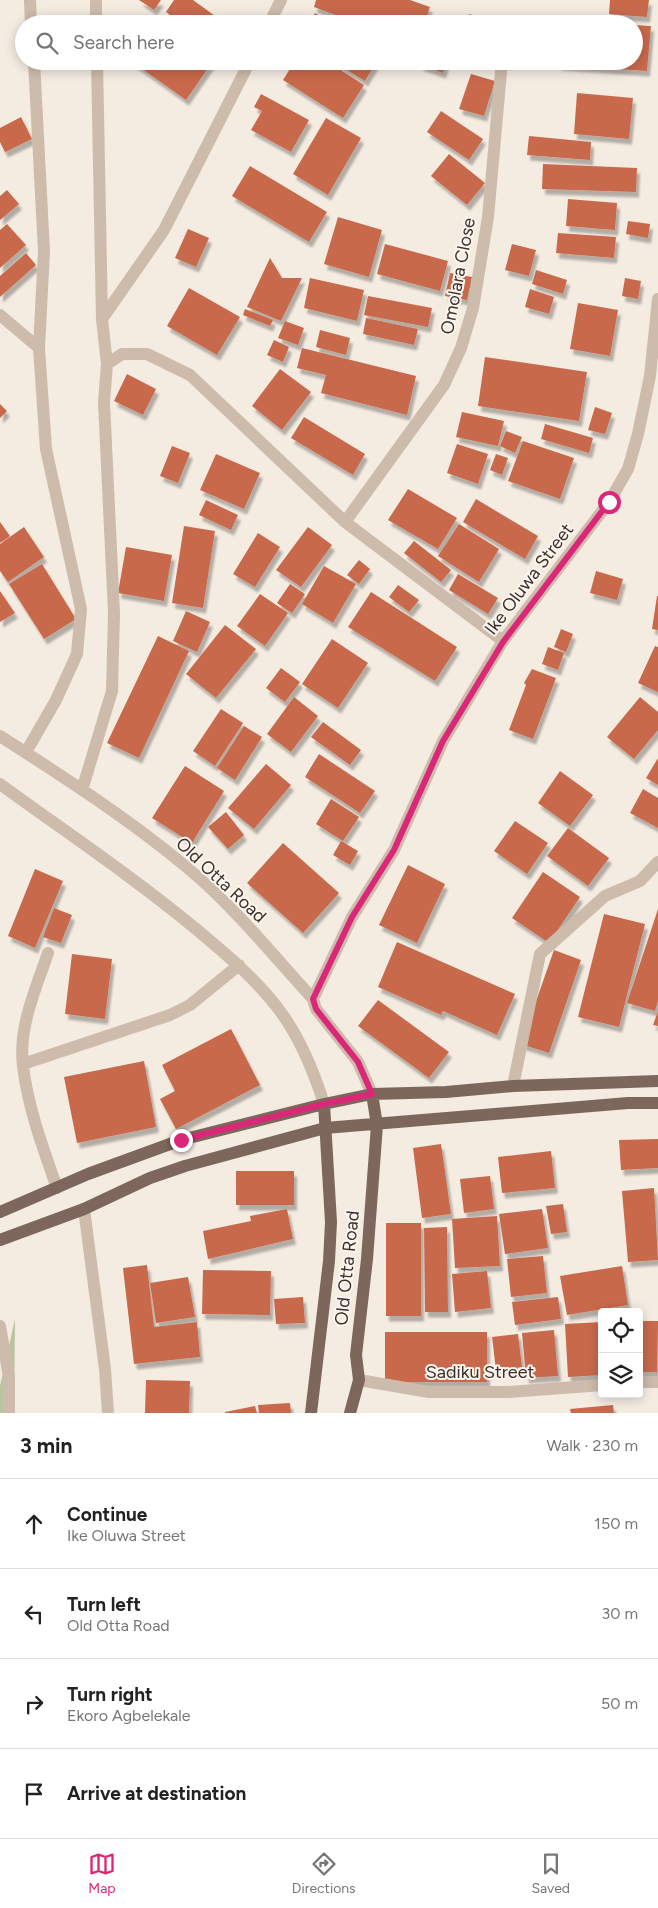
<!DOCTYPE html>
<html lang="en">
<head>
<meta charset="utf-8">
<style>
	:root { --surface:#fff; --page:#f6f6f6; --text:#222; --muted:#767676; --line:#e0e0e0; --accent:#db2777 }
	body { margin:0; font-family:Figtree,sans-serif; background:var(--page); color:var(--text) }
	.controls { position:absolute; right:15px; bottom:15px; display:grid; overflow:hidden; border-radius:5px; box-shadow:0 2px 12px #0003 }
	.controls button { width:45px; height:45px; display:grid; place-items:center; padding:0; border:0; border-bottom:1px solid var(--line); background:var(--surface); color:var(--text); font:25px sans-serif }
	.stop { position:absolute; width:15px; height:15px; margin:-11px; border:4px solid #db2777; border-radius:50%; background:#fff }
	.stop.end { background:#db2777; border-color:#fff; box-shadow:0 1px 5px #0008 }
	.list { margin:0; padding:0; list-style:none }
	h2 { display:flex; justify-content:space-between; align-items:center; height:65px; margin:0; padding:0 20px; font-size:21px }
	h2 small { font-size:16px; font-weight:400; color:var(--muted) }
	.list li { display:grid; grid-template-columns:32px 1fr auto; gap:15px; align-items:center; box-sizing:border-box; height:90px; padding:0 20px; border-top:1px solid var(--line) }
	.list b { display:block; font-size:19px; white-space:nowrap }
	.list p { margin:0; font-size:16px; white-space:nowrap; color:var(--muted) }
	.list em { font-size:16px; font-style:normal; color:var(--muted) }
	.icon { flex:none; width:28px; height:28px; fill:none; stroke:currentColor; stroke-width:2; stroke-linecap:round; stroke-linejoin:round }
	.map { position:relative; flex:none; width:658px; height:1413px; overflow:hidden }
	.search { position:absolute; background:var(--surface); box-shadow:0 2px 12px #0003; left:15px; right:15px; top:15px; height:55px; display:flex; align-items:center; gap:12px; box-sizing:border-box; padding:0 18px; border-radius:28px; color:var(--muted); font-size:19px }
	.sheet { height:425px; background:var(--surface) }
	nav { display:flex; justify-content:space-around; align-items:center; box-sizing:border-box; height:70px; border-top:1px solid var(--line); background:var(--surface); font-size:14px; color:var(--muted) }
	nav a { display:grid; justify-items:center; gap:2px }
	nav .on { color:var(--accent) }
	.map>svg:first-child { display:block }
	.green { fill:#b8c4a0 }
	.building { fill:#c8694b; filter:url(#shadow) }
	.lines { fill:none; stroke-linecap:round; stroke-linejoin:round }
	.minor { stroke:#cdbbac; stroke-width:12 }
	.major { stroke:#7d675c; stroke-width:12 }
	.route { stroke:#db2777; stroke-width:6 }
	.labels { text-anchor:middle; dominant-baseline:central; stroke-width:4; stroke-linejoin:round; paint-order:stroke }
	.street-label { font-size:18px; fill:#3b302b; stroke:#fbf5ee }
</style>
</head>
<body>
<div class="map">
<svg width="658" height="1413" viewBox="0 0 658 1413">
	<defs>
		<filter id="shadow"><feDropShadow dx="3" dy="5.5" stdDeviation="1" flood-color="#0004"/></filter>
	</defs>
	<rect width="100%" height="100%" fill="#f4ebe1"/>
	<path class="green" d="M15 1319 14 1413H0V1386Z"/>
	<path class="building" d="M139 0H161L154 10Z
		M174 0H193L222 21 219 24H182L166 12Z
		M316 0H410L430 7 424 24H360L314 7Z
		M610 0H649L647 17 609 14Z
		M315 13 332 24H309Z
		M469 14 498 23V24H466Z
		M153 17 163 24H148Z
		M562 21 588 22V24H562Z
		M634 25 651 26 647 71 559 65 560 61H634Z
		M131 61H213L186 100Z
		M295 61H327L364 85 343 118 283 80Z
		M332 61H377L365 81Z
		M422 61H447L443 73 420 65Z
		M471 74 495 81 484 116 459 109Z
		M577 93 633 98 629 139 574 134Z
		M261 94 309 120 291 152 251 130 262 111 254 107Z
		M441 111 483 139 469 160 427 132Z
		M21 117 32 139 5 152 0 142V128Z
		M326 118 361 138 328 195 293 174Z
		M529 136 591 142 590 160 527 155Z
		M449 154 485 183 467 205 431 176Z
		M543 164 637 168 636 192 542 189Z
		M250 166 327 212 309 242 232 196Z
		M7 190 19 204 0 220V196Z
		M568 199 617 203 615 230 566 226Z
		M338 217 382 230 369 277 324 264Z
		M628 221 650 224 648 238 626 234Z
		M7 224 26 245 0 268V230Z
		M188 229 209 238 196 267 175 258Z
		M558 233 616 237 614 258 556 253Z
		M385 244 448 261 440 291 377 274Z
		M512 244 536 250 529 276 505 270Z
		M26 253 36 265 0 297V276Z
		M270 258 282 278H302L281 321 247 307Z
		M536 270 567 280 563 294 532 284Z
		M450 273 472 277 467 300 445 296Z
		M310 278 364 290 357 321 304 308Z
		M625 278 641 281 638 299 622 296Z
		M189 288 240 317 217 355 167 326Z
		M530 289 554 297 549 314 525 307Z
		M368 296 432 308 428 327 364 315Z
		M578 303 618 310 610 356 570 349Z
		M245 309 273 320 270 326 243 315Z
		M366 318 418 329 414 345 363 334Z
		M285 321 304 328 298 345 278 338Z
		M320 330 350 338 346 355 316 347Z
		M274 340 289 347 283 362 267 355Z
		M302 348 416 376 407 415 321 393 326 375 297 368Z
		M485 357 587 372 579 421 478 406Z
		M280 369 311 392 282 430 252 406Z
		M127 374 156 389 143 415 114 401Z
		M0 404 7 411 0 418Z
		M595 407 612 413 605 434 588 430Z
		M462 412 504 421 498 446 456 437Z
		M304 417 365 454 353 475 291 438Z
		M545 424 593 438 589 453 541 439Z
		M506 431 522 437 515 453 500 446Z
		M523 441 574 458 560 499 508 481Z
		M457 444 488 454 478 484 447 473Z
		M172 446 190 453 178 483 160 476Z
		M216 454 260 473 244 509 200 490Z
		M496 454 508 458 502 475 490 470Z
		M408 489 457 518 438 549 388 520Z
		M476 499 538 536 525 559 463 522Z
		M206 500 238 515 231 530 199 515Z
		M0 522 10 536 0 543Z
		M459 524 499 549 479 582 438 556Z
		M184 526 215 531 203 608 172 603Z
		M24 527 44 557 8 582 0 571V544Z
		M308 527 332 545 301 587 276 570Z
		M258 533 280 547 255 587 233 574Z
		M414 541 451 570 441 582 404 553Z
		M126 547 172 555 164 601 118 593Z
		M359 560 370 569 359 584 347 575Z
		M42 564 76 619 44 639 9 584Z
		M324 566 356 584 333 623 302 604Z
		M596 571 623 579 617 600 590 593Z
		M458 574 498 598 488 614 449 590Z
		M290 584 305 594 292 613 277 603Z
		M398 585 419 600 409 612 389 597Z
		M0 591 15 613 0 622Z
		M371 592 457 647 435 681 348 627Z
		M260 594 288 613 265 646 237 626Z
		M657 596H658V630L652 629Z
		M186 611 210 622 197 652 173 641Z
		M225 625 256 649 216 698 186 674Z
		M561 629 573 634 566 652 554 647Z
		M158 636 189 651 139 758 107 743Z
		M332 639 368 663 338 708 302 684Z
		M655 646 658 647V692L638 683Z
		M548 647 564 653 558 670 542 664Z
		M281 668 300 682 285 702 266 688Z
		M532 669 556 678 533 739 509 730 526 685 524 683Z
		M294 697 318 716 291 752 267 734Z
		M640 697 658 712V730L634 759 607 737Z
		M221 709 243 723 215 766 193 751Z
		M323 722 361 750 350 765 311 737Z
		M244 726 262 737 235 780 217 768Z
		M319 754 375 791 360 813 305 777Z
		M658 758V785L646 778Z
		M266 764 291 785 254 829 228 808Z
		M185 766 224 791 192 843 152 818Z
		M560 771 593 795 570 826 538 803Z
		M643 789 658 798V828L630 813Z
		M331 799 359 817 343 841 316 824Z
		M226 812 244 835 228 849 208 827Z
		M515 821 548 843 527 874 494 851Z
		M568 828 609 858 588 886 547 856Z
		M341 841 358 851 350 865 333 855Z
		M283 843 339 893 303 933 247 883Z
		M408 865 445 884 417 943 379 925Z
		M35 869 63 881 35 948 8 936Z
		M543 872 580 897 549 943 512 918Z
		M54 908 72 915 61 943 43 937Z
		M658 909V1001L655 1011 627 1003Z
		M604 914 645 924 619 1027 578 1017Z
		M397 942 515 994 497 1035 443 1011 441 1015 378 987Z
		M554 950 581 960 549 1053 521 1044Z
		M72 954 112 959 105 1019 65 1014Z
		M378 1000 449 1052 429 1078 358 1026Z
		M658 1011V1026L653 1025Z
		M231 1029 260 1085 176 1129 160 1099 175 1091 162 1065Z
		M144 1061 156 1127 77 1143 64 1077Z
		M658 1139V1168L621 1170 619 1140Z
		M441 1144 451 1214 422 1218 413 1148Z
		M551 1151 555 1188 502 1193 498 1157Z
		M236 1171H294V1205H236Z
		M490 1176 494 1209 464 1213 460 1179Z
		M654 1188 658 1260 628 1262 622 1191Z
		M563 1204 567 1232 551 1234 546 1206Z
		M287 1209 293 1239 208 1259 203 1231 251 1221 250 1216Z
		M542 1209 548 1248 505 1254 499 1214Z
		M497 1216 500 1266 455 1268 452 1219Z
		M386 1223H421V1316H386Z
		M447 1227 448 1312H425L424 1228Z
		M543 1256 547 1293 511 1297 507 1259Z
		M147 1265 154 1327 197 1322 200 1357 134 1364 123 1268Z
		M622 1266 628 1305 567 1315 560 1276Z
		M203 1270 271 1271 270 1315 202 1314Z
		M487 1271 491 1308 455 1312 452 1274Z
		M188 1277 195 1317 156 1323 150 1283Z
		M303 1297 305 1323 276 1324 274 1299Z
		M558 1297 561 1319 515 1325 512 1302Z
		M639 1321H658L657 1372H639Z
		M602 1322V1375L568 1377 565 1324Z
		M554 1330 558 1376 526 1378 522 1333Z
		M385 1332H487V1382H385Z
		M518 1334 522 1367 496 1370 492 1337Z
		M146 1380 190 1381 189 1413H145Z
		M290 1403 291 1413H259L258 1405Z
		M613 1405 614 1413H571L570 1409Z
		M255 1406 257 1413H225V1412Z"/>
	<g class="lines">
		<path class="minor" d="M30 0 31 24
			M96 0V24
			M269 24 281 0
			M97 61 102 319
			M250 61 164 230 102 319 107 364 122 354H147L190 375 345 522 503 641
			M0 315 39 348
			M345 522 444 385 461 348 473 308 488 217 502 61
			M0 736C62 776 126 817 184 865 232 904 272 954 313 999L316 1009 358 1062 372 1094
			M26 752 56 700 77 654 81 609 46 449 39 348 44 251 34 61
			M0 784C66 832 133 877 196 929 226 954 257 980 280 1011 300 1038 314 1072 324 1104
			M82 790 112 691 114 613 104 402 107 364
			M48 953C36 988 18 1028 23 1066 28 1108 43 1148 57 1188
			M313 999 352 917 394 850 443 741 503 641 609 502 628 469 638 434 650 376 658 299
			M23 1064 170 1015 190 1005 239 965
			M513 1086 540 954 605 896 640 881 658 862
			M84 1209 105 1369 108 1413
			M0 1326 9 1377V1413
			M359 1380 429 1392H509L602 1385
			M639 1382H658"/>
		<path class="major" d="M0 1212 88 1174 181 1140 324 1104 372 1094 446 1092 513 1086 658 1081
			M0 1240 84 1209 150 1178 185 1166 325 1128 628 1103H658
			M311 1413 329 1261 331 1222 324 1104
			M350 1413 359 1380 356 1355 367 1259 377 1125 372 1094"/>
	</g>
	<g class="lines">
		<path class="route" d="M181 1140 324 1104 372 1094 358 1062 316 1009 313 999 352 917 394 850 443 741 503 642 609 502"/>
	</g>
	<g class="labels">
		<g class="street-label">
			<text transform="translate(458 276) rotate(-79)">Omolara Close</text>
			<text transform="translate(529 579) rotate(-53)">Ike Oluwa Street</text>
			<text transform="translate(221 880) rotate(43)">Old Otta Road</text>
			<text transform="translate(347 1268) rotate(-84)">Old Otta Road</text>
			<text x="480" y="1372">Sadiku Street</text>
		</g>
	</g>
</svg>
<div class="controls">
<button><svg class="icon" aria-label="locate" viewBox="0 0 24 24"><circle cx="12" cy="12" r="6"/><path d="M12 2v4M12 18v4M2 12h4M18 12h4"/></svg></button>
<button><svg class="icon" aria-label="layers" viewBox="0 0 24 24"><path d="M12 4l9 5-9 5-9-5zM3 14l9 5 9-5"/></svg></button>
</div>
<div class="stop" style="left:609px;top:502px"></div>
<div class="stop end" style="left:181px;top:1140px"></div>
<div class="search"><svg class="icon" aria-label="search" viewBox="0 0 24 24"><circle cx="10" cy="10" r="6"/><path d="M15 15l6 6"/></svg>Search here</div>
</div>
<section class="sheet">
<h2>3 min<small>Walk · 230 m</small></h2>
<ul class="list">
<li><svg class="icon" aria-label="ahead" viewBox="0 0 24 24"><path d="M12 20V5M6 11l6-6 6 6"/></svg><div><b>Continue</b><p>Ike Oluwa Street</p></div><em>150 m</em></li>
<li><svg class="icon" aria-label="left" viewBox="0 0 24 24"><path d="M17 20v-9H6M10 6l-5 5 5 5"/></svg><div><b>Turn left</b><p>Old Otta Road</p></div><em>30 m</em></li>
<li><svg class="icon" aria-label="right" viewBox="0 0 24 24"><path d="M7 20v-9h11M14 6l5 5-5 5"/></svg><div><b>Turn right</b><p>Ekoro Agbelekale</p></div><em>50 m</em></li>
<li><svg class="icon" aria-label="arrive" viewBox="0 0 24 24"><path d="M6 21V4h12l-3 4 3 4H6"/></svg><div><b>Arrive at destination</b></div></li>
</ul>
</section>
<nav>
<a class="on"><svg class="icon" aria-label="map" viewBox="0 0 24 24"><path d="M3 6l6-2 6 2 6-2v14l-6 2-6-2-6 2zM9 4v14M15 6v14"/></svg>Map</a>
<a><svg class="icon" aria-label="directions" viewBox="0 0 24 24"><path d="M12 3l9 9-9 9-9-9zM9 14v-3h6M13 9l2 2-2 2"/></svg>Directions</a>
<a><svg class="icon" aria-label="saved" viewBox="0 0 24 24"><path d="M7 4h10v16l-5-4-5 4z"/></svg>Saved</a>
</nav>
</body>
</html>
